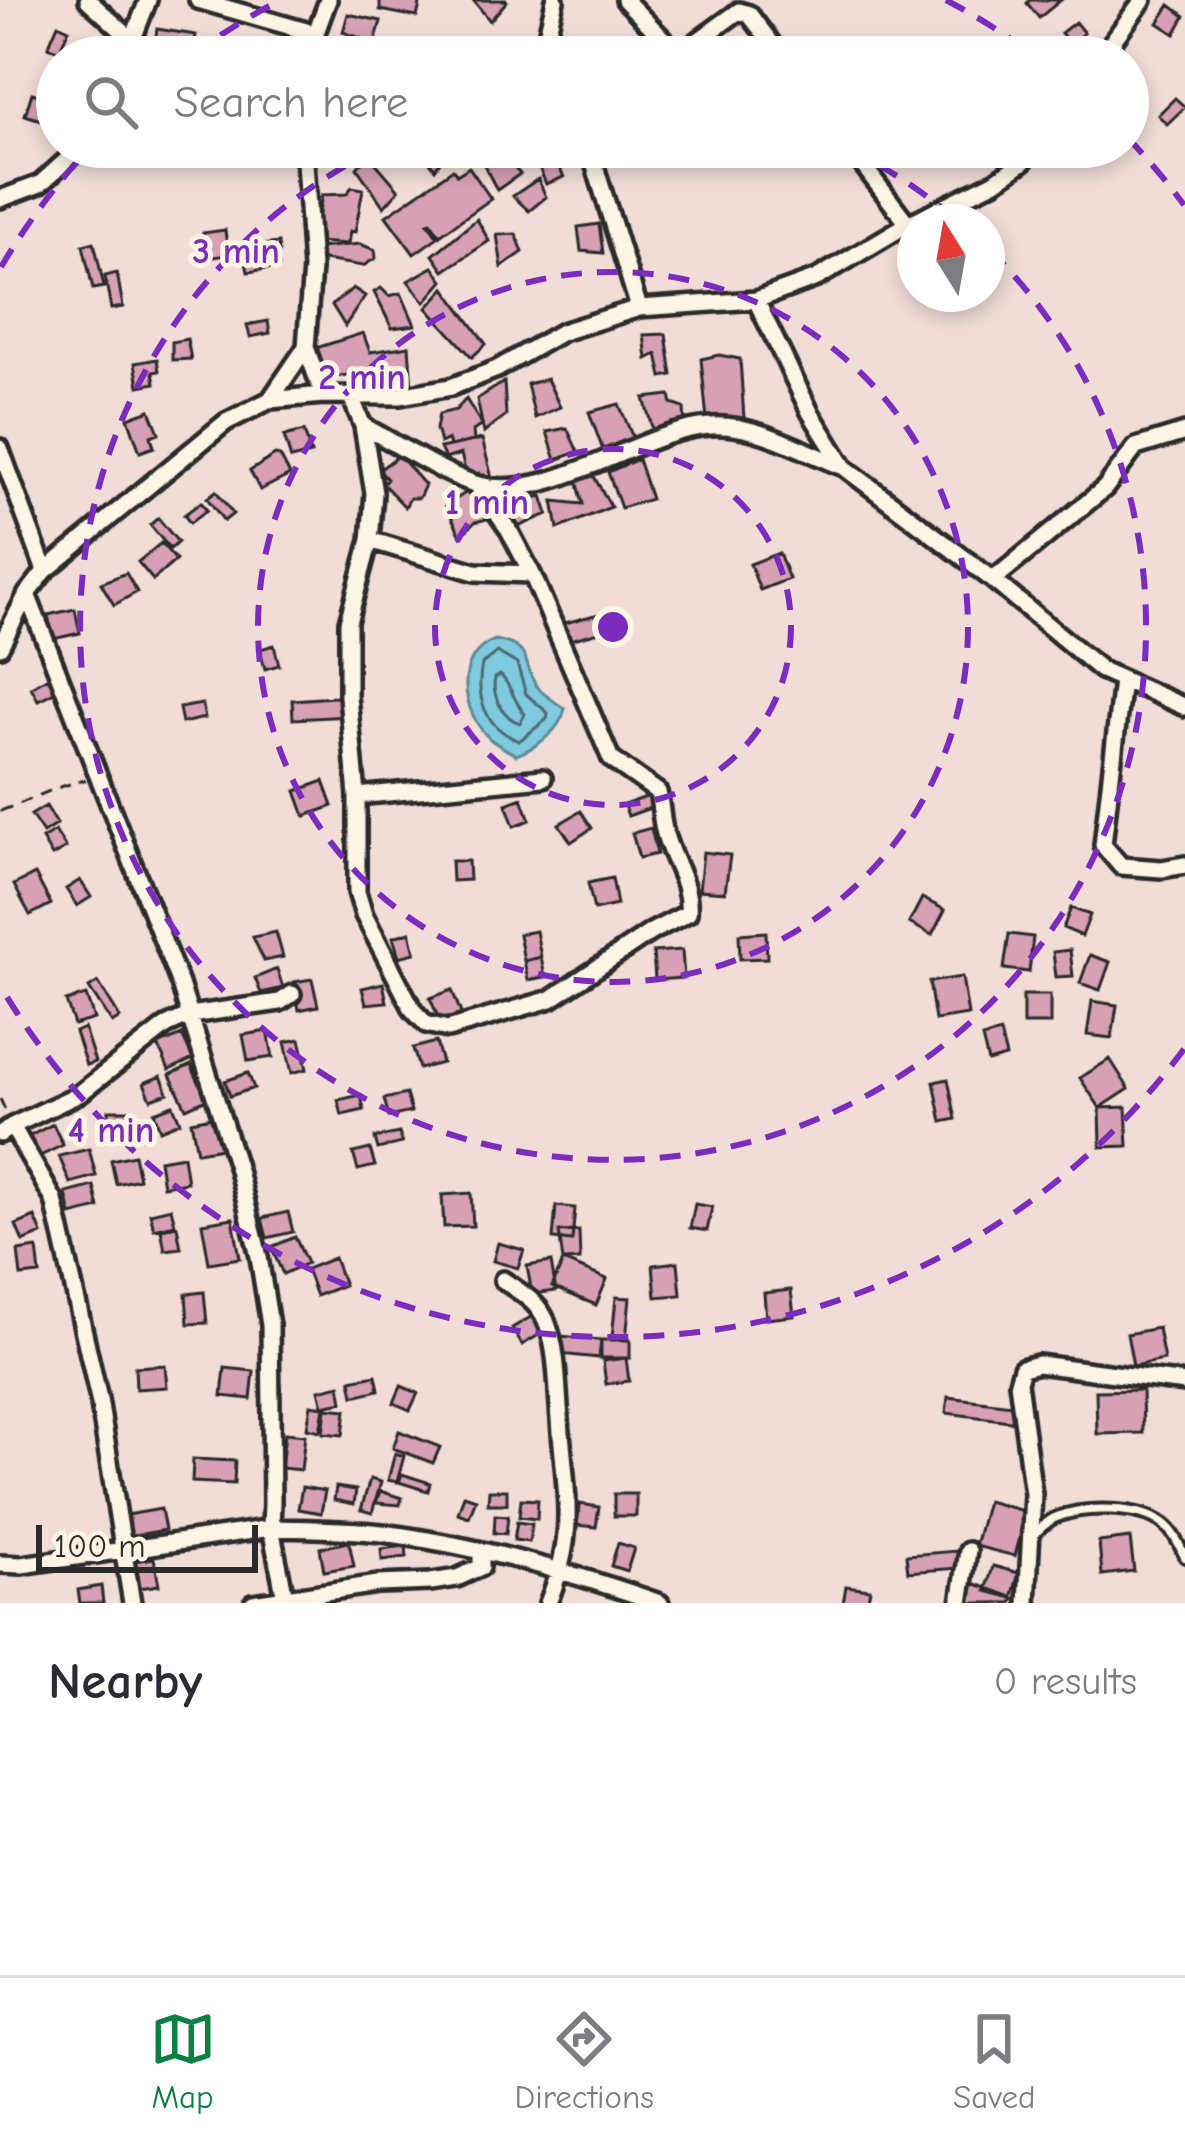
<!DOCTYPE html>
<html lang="en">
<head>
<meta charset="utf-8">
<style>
	:root { --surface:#fff; --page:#f2f2f3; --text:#2b2b33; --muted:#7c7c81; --line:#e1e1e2; --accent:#0b8043 }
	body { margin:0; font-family:"Comic Neue",sans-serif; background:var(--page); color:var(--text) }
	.compass { position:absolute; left:897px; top:204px; width:108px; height:108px; border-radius:50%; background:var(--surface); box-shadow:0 6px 18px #0003; rotate:349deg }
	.scale { position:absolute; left:36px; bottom:30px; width:222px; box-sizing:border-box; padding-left:12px; border:6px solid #2b2b2b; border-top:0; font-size:33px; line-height:42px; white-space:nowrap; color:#2b2b2b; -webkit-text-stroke:9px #fcf5e5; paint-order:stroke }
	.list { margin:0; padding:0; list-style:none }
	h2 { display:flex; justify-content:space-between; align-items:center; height:156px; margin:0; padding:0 48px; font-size:51px }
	h2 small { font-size:39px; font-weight:400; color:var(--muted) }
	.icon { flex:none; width:66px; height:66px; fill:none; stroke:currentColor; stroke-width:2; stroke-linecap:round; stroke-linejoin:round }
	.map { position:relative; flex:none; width:1185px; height:1603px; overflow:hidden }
	.search { position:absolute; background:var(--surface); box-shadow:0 6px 18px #0003; left:36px; right:36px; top:36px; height:132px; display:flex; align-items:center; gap:30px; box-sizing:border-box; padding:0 42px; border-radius:66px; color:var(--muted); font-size:45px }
	.sheet { height:372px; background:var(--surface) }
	nav { display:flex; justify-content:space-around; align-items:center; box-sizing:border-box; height:168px; border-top:3px solid var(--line); background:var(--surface); font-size:33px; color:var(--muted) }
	nav a { display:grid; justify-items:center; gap:6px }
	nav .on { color:var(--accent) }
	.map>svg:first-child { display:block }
	.water { fill:#7fcadf; stroke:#5d8a97; stroke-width:3 }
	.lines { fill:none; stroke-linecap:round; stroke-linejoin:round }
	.shore { stroke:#4d6b73; stroke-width:3 }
	.building { fill:#d7a0b5; stroke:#2b2b2b; stroke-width:3 }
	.lane-casing { stroke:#2b2b2b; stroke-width:16 }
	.street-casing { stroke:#2b2b2b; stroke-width:24 }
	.path { stroke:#2b2b2b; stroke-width:3; stroke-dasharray:12 9; stroke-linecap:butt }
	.lane { stroke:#fcf5e5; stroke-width:8 }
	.street { stroke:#fcf5e5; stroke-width:15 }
	.ring { fill:none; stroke:#7b2cbf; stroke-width:6; stroke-dasharray:21 15 }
	.centre { fill:#7b2cbf; stroke:#fcf5e5; stroke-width:6 }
	.ring-label { font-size:36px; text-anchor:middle; font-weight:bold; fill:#7b2cbf; stroke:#fcf5e5; stroke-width:10; stroke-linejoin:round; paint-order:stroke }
</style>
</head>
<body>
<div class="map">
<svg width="1185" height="1603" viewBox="0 0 1185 1603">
	<rect width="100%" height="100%" fill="#f1dcd7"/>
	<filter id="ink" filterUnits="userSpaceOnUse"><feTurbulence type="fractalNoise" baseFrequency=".00833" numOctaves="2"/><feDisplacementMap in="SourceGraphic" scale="24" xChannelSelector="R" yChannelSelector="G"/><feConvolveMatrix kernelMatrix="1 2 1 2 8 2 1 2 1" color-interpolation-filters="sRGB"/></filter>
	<g filter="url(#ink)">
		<path class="water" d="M495 640C537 647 520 669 540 690 547 697 557 703 565 709 560 731 536 748 516 755 508 750 497 745 490 739 461 712 453 656 495 640Z"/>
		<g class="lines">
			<path class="shore" d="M497 652 517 664 526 694 548 713 547 719 519 741C485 727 475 698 482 664Z
				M500 675C509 681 514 702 525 714L520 723C503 718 491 695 495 678Z"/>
		</g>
		<path class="building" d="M380 0H421L417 17 380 10Z
			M473 0H506L507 1 490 21Z
			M1030 0H1061L1039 18 1027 3Z
			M1170 5 1185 16 1175 34 1158 23Z
			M348 14 381 21 375 43 343 32Z
			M1075 22 1084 33 1070 44 1061 33Z
			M58 24 69 29 59 51 48 47Z
			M157 29 196 35 193 57 153 55Z
			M32 93 48 98 41 120 25 115Z
			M1175 98 1185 107 1167 124 1158 115Z
			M423 147H451L435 169 420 149Z
			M530 147H547L564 177 546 184Z
			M501 152 520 174 497 190 484 165Z
			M368 154 399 190 384 207 357 168Z
			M469 167 491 199 440 235 431 222 428 223 438 237 414 254 386 216 453 169 457 175Z
			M538 179 546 197 529 211 513 196Z
			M352 187 363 189 355 232 350 231 348 244 314 242 322 195 346 194Z
			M477 219 489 241 444 271 433 255Z
			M599 224 603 253 581 251 578 227Z
			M225 230 228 255 206 258 203 233Z
			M516 234 523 252 502 267 497 235Z
			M94 242 104 287 93 289 83 245Z
			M278 243 279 252 249 256 248 247Z
			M360 244 375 250 376 258 363 266 316 259 319 248Z
			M278 257 279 267 248 272 246 262Z
			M433 267 443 281 425 302 408 281Z
			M117 273 123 307 111 309 105 276Z
			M353 288 365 296 345 326 332 305Z
			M381 288 389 296 401 293 415 325 392 328 374 292Z
			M445 288 486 344 472 357 427 308Z
			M268 321 270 333 250 337 247 325Z
			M363 333 370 352 409 346 412 388 375 390 372 371 328 378 313 349Z
			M666 334 672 375 662 377 657 354 647 359 644 335Z
			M187 339 191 359 172 360V342Z
			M719 355 740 359 744 418 707 420 701 359Z
			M157 359 159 371 153 372 155 383 139 386 135 363Z
			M547 379 560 407 535 418 527 384Z
			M504 382 506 415 484 433 477 399Z
			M670 395 672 404 684 408 685 426 654 435 644 398Z
			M466 399 482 425 473 431 474 441 450 446 448 439 440 443 436 429 439 414 456 410Z
			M619 404 633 438 604 453 589 412Z
			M150 410 159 433 151 436 154 447 140 452 128 418Z
			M567 428 578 452 556 460 547 432Z
			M304 431 311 454 291 459 284 436Z
			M482 439 491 474 484 481 479 473 467 479 461 454 445 459 440 448Z
			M275 455 280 456 290 475 260 490 250 471Z
			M399 455 425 485 419 498H410L405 507 383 484 387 479 379 470Z
			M638 459 651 499 621 508 608 472Z
			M592 473 611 507 558 529 553 501 583 504 577 480Z
			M216 491 233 514 224 521 207 498Z
			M465 493 474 495 487 519 475 522 461 536 446 506Z
			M542 496 548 514 518 527 510 504Z
			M201 502 207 510 190 523 184 515Z
			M158 518 178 542 170 549 150 525Z
			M161 543 176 560 153 580 138 562Z
			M779 553 789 579 760 590 750 564Z
			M126 573 137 592 114 605 101 583Z
			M75 609 80 633 53 639 48 615Z
			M598 614 603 631 570 640 565 623Z
			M274 645 279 665 265 669 260 649Z
			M48 677 56 691 38 700 31 687Z
			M348 696 349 716 293 719 292 700Z
			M202 704 205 718 182 723 179 708Z
			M324 781 333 806 305 816 296 791Z
			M649 796 653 807 628 816 624 805Z
			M522 798 530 820 514 826 506 804Z
			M46 806 57 824 43 833 31 815Z
			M581 811 592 828 571 842 559 824Z
			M651 828 657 854 639 858 632 833Z
			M55 831 66 848 52 856 42 839Z
			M703 852 730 855 725 892 699 890Z
			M451 861H468L469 880 452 881Z
			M35 874 51 904 30 915 14 885Z
			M612 878 617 905 594 910 588 883Z
			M80 880 91 897 77 906 66 889Z
			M922 898 945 910 932 935 909 923Z
			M1071 908 1090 915 1082 936 1063 928Z
			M536 931 541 957 524 961 519 934Z
			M276 932 283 957 264 961 253 937Z
			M410 932 415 953 399 957 393 937Z
			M766 932 767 958 740 959 739 934Z
			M1009 934 1033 937 1029 972 1004 969Z
			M682 950 684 978 655 980 653 952Z
			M1070 950 1073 976 1056 977 1053 952Z
			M1090 955 1110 962 1100 990 1080 983Z
			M541 957 545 977 528 980 524 961Z
			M277 969 283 988 261 993 255 978Z
			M962 977 968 1015 935 1020 929 982Z
			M312 979 318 1006 299 1010 294 982Z
			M98 982 120 1018 112 1023 89 988Z
			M383 983 387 1002 366 1004 362 988Z
			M452 990 462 1016 441 1024 430 998Z
			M86 995 94 1019 74 1025 66 1001Z
			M1023 995H1050V1024H1023Z
			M1092 1001 1117 1005 1112 1038 1087 1035Z
			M84 1028 95 1062 86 1065 75 1032Z
			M268 1031 273 1057 248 1061 243 1035Z
			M1000 1033 1006 1057 988 1062 982 1038Z
			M182 1035 193 1059 169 1070 158 1045Z
			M300 1039 307 1069 292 1073 285 1042Z
			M436 1042 442 1063 419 1069 413 1048Z
			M1110 1059 1129 1089 1100 1108 1080 1078Z
			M191 1065 207 1099 186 1108 170 1075Z
			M248 1073 254 1088 230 1096 225 1081Z
			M161 1076 168 1093 151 1099 144 1083Z
			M948 1079 956 1119 942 1122 934 1082Z
			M406 1094 411 1112 389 1117 384 1099Z
			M361 1095 364 1110 342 1115 338 1100Z
			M173 1105 180 1122 160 1130 154 1112Z
			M1126 1107 1128 1146 1101 1147 1100 1108Z
			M109 1110H129V1138H109Z
			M217 1116 222 1148 197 1152 191 1121Z
			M53 1124 63 1145 38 1157 28 1137Z
			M399 1133 402 1143 378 1149 375 1138Z
			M89 1149 96 1176 70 1183 59 1156Z
			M370 1149 375 1166 358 1170 353 1153Z
			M134 1155 139 1179 116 1184 111 1160Z
			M183 1156 187 1182 163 1186 159 1160Z
			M94 1186 99 1208 71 1215 66 1193Z
			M471 1193 473 1226 444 1227 442 1195Z
			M695 1204 712 1207 707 1231 690 1228Z
			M556 1206 575 1208 572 1241 553 1239Z
			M171 1208 175 1224 154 1229 150 1213Z
			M288 1212 293 1232 267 1238 262 1218Z
			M35 1217 42 1234 23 1242 16 1225Z
			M233 1218 240 1258 209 1263 202 1223Z
			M177 1226 181 1248 165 1250 161 1229Z
			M579 1231 580 1260 563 1261 559 1232Z
			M295 1237 307 1263 283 1274 271 1247Z
			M498 1243 524 1250 518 1268 493 1261Z
			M37 1248 40 1274 21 1276 18 1251Z
			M334 1258 344 1285 316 1296 306 1269Z
			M563 1261 607 1279 596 1305 552 1287Z
			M551 1262 556 1291 532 1294 527 1266Z
			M678 1262 681 1295 656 1297 653 1265Z
			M791 1290 794 1316 766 1319 764 1293Z
			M204 1292 207 1323 188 1324 186 1294Z
			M616 1297 630 1298 626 1340 612 1338Z
			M534 1315 544 1332 522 1345 512 1328Z
			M1158 1328 1164 1360 1133 1366 1127 1334Z
			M561 1336 601 1340 599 1358 559 1354Z
			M601 1340H630V1358H601Z
			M626 1358 629 1381 606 1384 603 1361Z
			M165 1365 167 1387 136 1389 135 1367Z
			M225 1368 254 1371 251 1399 222 1396Z
			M376 1375 379 1390 354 1396 351 1380Z
			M340 1385 343 1402 323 1406 319 1390Z
			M401 1386 418 1393 410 1410 394 1403Z
			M1142 1390 1143 1433 1097 1434 1096 1391Z
			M948 1397 1020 1406 1018 1422 946 1413Z
			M311 1405 324 1407 320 1431 307 1428Z
			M326 1408 346 1410 343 1435 323 1433Z
			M399 1431 440 1447 433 1463 393 1448Z
			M285 1433 305 1435 301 1470 281 1468Z
			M395 1453 404 1456 397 1482 388 1480Z
			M193 1459 235 1461 234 1484 192 1482Z
			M402 1474 430 1483 428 1491 399 1482Z
			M370 1479 381 1482 372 1513 361 1510Z
			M302 1487 325 1491 321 1513 298 1509Z
			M336 1487 356 1490 354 1504 334 1500Z
			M489 1490H507V1504H488Z
			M380 1491 402 1498 400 1505 376 1503Z
			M614 1494H636V1516H614Z
			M464 1495 476 1499 469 1517 458 1513Z
			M521 1499 538 1500 537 1519 519 1517Z
			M987 1501 1027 1512 1015 1556 975 1546Z
			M580 1504 599 1507 596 1527 577 1525Z
			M161 1509 165 1530 131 1536 127 1515Z
			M495 1515 508 1516 506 1534 494 1533Z
			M517 1522 532 1524 529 1542 514 1540Z
			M1130 1538 1134 1571 1102 1575 1099 1542Z
			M349 1542 354 1566 324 1571 320 1548Z
			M618 1543 634 1548 627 1571 611 1566Z
			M406 1546 407 1557 382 1560 381 1549Z
			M957 1551 958 1568 908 1572 906 1555Z
			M154 1558 159 1585 140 1588 135 1561Z
			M993 1566 1019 1573 1012 1598 986 1591Z
			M973 1583 1014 1598 1012 1603H966Z
			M101 1586 103 1603H80L78 1590Z
			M846 1586 870 1589 867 1603H843Z"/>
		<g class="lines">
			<g class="lane-casing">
				<path id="lane" d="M1033 1535C1040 1529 1048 1520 1057 1517 1083 1506 1140 1506 1163 1524 1174 1532 1179 1545 1185 1557"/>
			</g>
			<g class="street-casing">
				<path id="street" d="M88 0 131 39
					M198 0 313 33
					M625 0 675 51 688 48 739 11 749 14 782 57
					M126 57 148 0
					M307 57 328 0
					M555 57 548 31 555 0
					M1101 57 1143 0
					M304 147 312 268 306 347 323 395
					M589 147 639 308
					M849 147 908 224
					M0 199 40 184 81 147
					M756 300 810 412 844 467 993 580 1101 670 1185 707
					M351 397 363 426 374 493 370 540 348 622V696L357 796V892L364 915 413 1010 426 1024 448 1029 551 999 651 932 688 913C691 882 670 859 664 830 661 817 661 805 658 792L611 759 532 574 509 530 477 485
					M270 400 306 347
					M363 426C392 441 450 478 479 485 551 503 640 430 711 426 755 423 804 452 844 467
					M0 448 45 571
					M370 540 475 572 532 574
					M993 580 1105 488 1136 447 1185 432
					M0 647 27 594 45 571 226 422 270 400 323 395 400 396 451 387 497 369 562 332 639 308 756 300 817 278 908 224 994 182 1023 162 1035 147
					M1122 680 1103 845 1121 866 1162 869 1185 865
					M357 796 543 778
					M12 1126 79 1094 166 1026 190 1015 280 1002 292 994
					M0 1134 12 1126 54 1200 99 1399 132 1603
					M503 1280C521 1293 541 1303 548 1326 558 1354 557 1389 560 1419 565 1495 578 1528 548 1603
					M0 1564 22 1565 271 1528 272 1502 270 1325 259 1257 238 1170 180 984 27 594
					M253 1603 378 1584 431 1582 457 1578 481 1567V1552
					M286 1603 271 1528C308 1529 346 1529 382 1533 476 1545 571 1572 660 1603
					M960 1603 968 1551
					M1027 1603 1033 1494 1018 1382 1022 1368 1038 1364 1185 1383"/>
			</g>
			<path class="path" d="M0 811C33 800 51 787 86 780
				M0 1099 7 1114"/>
			<use href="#lane" class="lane"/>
			<use href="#street" class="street"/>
		</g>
	</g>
	<g class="ring">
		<circle cx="613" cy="627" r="178"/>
		<circle cx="613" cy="627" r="355"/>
		<path d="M847 148A533 533 0 0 1 959 222M990 250A533 533 0 1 1 379 148"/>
		<path d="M1184 1049A710 710 0 0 1 1 987M1 267A710 710 0 0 1 90 147M191 56A710 710 0 0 1 280 0M946 0A710 710 0 0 1 1035 56M1128 138A710 710 0 0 1 1184 205"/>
	</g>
	<circle cx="613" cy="627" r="18" class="centre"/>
	<g class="ring-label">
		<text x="236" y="263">3 min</text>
		<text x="362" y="389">2 min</text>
		<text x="487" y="514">1 min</text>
		<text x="111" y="1142">4 min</text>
	</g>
</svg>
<svg class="compass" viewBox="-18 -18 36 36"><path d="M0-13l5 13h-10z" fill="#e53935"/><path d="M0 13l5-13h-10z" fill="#7c7c81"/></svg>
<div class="scale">100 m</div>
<div class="search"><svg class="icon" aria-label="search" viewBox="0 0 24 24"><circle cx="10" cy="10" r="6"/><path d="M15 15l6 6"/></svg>Search here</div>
</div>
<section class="sheet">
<h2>Nearby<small>0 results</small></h2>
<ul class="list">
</ul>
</section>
<nav>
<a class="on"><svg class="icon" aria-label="map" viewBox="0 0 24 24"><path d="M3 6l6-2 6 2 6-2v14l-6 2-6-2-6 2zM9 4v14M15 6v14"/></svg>Map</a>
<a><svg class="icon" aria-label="directions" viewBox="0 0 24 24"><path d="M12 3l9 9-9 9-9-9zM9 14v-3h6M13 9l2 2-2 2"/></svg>Directions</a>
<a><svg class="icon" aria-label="saved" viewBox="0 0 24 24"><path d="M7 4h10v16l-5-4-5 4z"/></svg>Saved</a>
</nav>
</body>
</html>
